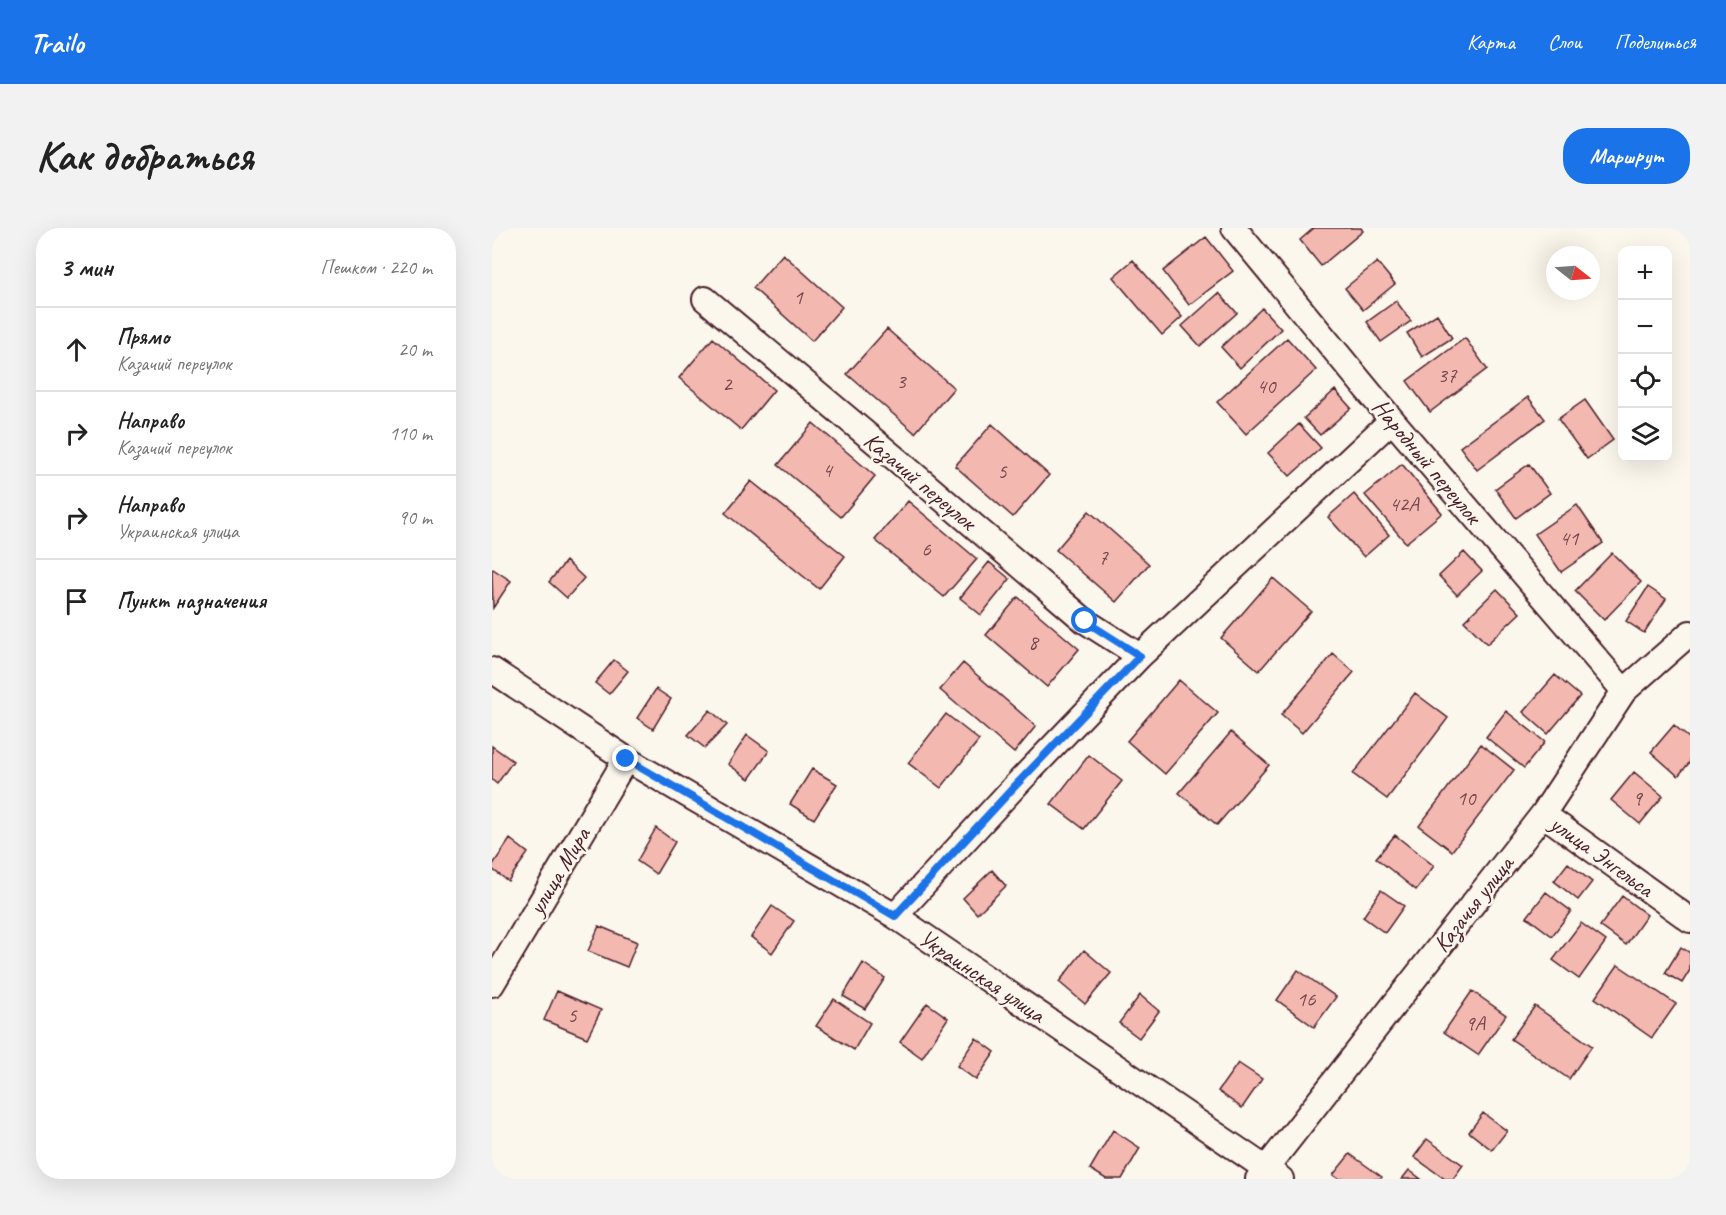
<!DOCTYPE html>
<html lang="ru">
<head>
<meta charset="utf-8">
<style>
	:root { --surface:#fff; --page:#f2f2f2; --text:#222; --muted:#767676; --line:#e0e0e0; --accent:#1a73e8 }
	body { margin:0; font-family:Caveat,sans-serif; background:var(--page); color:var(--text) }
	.controls { position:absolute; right:18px; top:18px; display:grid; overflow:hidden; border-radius:12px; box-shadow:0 6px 24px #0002 }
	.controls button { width:54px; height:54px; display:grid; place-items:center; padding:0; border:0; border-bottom:2px solid var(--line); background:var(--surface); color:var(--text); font:30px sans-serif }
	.compass { position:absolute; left:1054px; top:18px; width:54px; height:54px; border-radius:50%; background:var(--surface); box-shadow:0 6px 24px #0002; rotate:107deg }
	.stop { position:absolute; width:18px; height:18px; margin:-14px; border:4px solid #1a73e8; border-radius:50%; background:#fff }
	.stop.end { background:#1a73e8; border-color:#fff; box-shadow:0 2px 6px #0008 }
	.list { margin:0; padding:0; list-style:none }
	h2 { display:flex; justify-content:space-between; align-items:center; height:78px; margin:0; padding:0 24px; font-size:26px }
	h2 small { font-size:20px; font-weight:400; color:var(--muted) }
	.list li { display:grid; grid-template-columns:39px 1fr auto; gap:18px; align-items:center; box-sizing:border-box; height:84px; padding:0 24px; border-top:2px solid var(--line) }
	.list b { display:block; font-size:22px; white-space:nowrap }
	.list p { margin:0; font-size:20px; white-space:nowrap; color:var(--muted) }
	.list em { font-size:20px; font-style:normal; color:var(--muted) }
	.icon { flex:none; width:33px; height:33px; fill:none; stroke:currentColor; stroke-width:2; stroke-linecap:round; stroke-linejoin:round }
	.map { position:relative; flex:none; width:1198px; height:951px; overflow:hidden; border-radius:24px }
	header { display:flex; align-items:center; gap:36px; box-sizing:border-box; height:84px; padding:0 30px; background:var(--accent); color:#fff }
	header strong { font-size:28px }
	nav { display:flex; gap:33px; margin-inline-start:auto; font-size:21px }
	.intro { display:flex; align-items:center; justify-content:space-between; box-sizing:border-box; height:144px; padding:0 36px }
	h1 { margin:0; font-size:42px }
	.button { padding:15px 27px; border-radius:24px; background:var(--accent); color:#fff; font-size:21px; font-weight:700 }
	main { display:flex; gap:36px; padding:0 36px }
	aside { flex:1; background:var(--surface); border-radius:24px; box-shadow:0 6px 24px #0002 }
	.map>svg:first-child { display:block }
	.building { fill:#f3b8b0; stroke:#4a1f2b; stroke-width:1.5 }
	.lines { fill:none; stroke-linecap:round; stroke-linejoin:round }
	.minor-casing { stroke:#4a1f2b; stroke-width:28 }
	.minor { stroke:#fbf7ec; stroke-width:24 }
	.route { stroke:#1a73e8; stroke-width:8 }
	.labels { text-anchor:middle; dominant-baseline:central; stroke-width:5; stroke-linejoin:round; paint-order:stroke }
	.number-label { font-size:21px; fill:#74454c }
	.street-label { font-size:24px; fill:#4a1f2b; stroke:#fbf7ec }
</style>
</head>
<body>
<header>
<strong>Trailo</strong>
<nav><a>Карта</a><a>Слои</a><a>Поделиться</a></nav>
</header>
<div class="intro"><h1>Как добраться</h1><a class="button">Маршрут</a></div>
<main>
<aside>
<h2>3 мин<small>Пешком · 220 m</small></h2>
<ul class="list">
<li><svg class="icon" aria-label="ahead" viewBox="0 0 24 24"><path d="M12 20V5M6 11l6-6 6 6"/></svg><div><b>Прямо</b><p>Казачий переулок</p></div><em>20 m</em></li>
<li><svg class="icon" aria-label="right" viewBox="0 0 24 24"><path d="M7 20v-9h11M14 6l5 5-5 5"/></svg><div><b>Направо</b><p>Казачий переулок</p></div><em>110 m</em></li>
<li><svg class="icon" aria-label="right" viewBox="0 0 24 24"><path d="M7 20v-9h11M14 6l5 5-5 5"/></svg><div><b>Направо</b><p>Украинская улица</p></div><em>90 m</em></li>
<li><svg class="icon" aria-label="arrive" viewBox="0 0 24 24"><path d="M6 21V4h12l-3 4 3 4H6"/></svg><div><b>Пункт назначения</b></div></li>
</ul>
</aside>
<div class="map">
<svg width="1198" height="951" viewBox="0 0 1198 951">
	<rect width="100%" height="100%" fill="#fbf7ec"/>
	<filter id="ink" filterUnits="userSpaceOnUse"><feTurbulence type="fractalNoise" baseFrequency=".0167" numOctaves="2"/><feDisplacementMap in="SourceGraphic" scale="12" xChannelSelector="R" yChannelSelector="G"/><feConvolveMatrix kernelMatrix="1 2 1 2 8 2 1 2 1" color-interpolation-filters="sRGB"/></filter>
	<g filter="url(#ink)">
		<path class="building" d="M822 0H869L871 3 829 38 808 12Z
			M714 9 741 43 697 77 671 43Z
			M291 26 350 79 320 113 261 60Z
			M641 32 690 89 670 107 621 49Z
			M885 34 903 56 871 82 853 60Z
			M727 65 745 85 708 118 690 98Z
			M904 73 919 93 889 114 875 94Z
			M770 80 789 101 748 140 729 119Z
			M945 86 960 110 930 129 915 105Z
			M395 101 462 160 423 205 355 146Z
			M221 110 282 162 249 202 187 150Z
			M795 110 824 142 754 206 725 174Z
			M973 110 995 141 938 184 915 153Z
			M843 162 859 180 828 207 812 190Z
			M1036 169 1053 191 985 242 968 219Z
			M1093 172 1121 212 1095 231 1066 191Z
			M321 195 383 248 349 289 286 237Z
			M500 196 557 247 521 289 463 238Z
			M807 196 829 220 798 248 776 225Z
			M910 236 950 285 914 315 873 267Z
			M1037 236 1058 265 1024 290 1003 261Z
			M259 253 353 328 327 361 233 285Z
			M862 266 897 307 872 329 836 289Z
			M416 273 485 331 452 369 383 312Z
			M1085 277 1111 315 1069 344 1043 306Z
			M597 283 657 336 624 374 564 322Z
			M972 324 990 343 965 367 947 348Z
			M1120 325 1149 354 1112 392 1083 363Z
			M74 333 92 350 75 370 57 354Z
			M497 334 518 351 489 387 468 370Z
			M1 341 19 353 1 380 0 343Z
			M781 350 819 383 767 443 729 410Z
			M1156 359 1174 371 1152 405 1134 393Z
			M1005 361 1028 385 995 416 972 393Z
			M526 369 587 421 555 459 494 407Z
			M841 426 862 444 810 505 789 487Z
			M122 432 136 443 117 466 103 455Z
			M471 435 544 498 522 525 448 462Z
			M1063 447 1088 468 1056 506 1031 484Z
			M687 452 726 485 673 546 635 513Z
			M164 461 179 471 161 501 145 490Z
			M923 465 956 490 895 571 861 546Z
			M218 482 235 497 213 520 196 507Z
			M1014 483 1053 514 1032 540 994 509Z
			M454 486 487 512 449 560 416 535Z
			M1182 497 1198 511V534L1186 548 1159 524Z
			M739 504 777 537 725 597 687 565Z
			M255 507 277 523 257 551 236 536Z
			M989 516 1022 542 960 623 927 598Z
			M0 518 21 533 5 556 0 552Z
			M597 527 630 553 592 601 559 576Z
			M320 541 345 556 322 591 298 576Z
			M1142 544 1171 568 1148 596 1119 572Z
			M164 600 183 614 164 646 145 633Z
			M903 607 942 638 924 662 884 630Z
			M18 611 36 625 16 653 0 641V638Z
			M1076 635 1100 654 1086 672 1062 653Z
			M500 642 514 658 485 686 471 670Z
			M889 662 912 678 893 705 871 689Z
			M1054 664 1079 683 1060 708 1035 689Z
			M1130 668 1155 687 1134 717 1108 698Z
			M280 678 302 693 280 725 259 709Z
			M1089 695 1114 713 1087 751 1061 732Z
			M107 698 145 714 135 739 96 723Z
			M1189 719 1198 725V742L1190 755 1173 745Z
			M592 722 619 745 593 776 567 754Z
			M371 735 393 750 373 781 351 768Z
			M1126 737 1184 776 1160 810 1103 770Z
			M806 742 844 769 822 799 785 772Z
			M65 763 109 782 95 810 52 792Z
			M980 763 1014 787 986 827 952 804Z
			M648 767 667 783 647 810 627 795Z
			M342 771 378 795 362 822 324 798Z
			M435 775 456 790 430 830 408 814Z
			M1043 778 1100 818 1077 851 1019 811Z
			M484 810 503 824 484 852 465 838Z
			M746 835 770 851 750 880 726 863Z
			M991 885 1015 903 1000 922 977 904Z
			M621 902 648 920 630 951H614L598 941Z
			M935 911 971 937 961 951H953L922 929Z
			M858 926 890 949 888 951H847L841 947Z
			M917 942 929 951H910Z"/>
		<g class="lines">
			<g class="minor-casing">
				<path id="minor" d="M742 0 900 192 1132 463
					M213 71 411 237 593 393 648 428
					M0 442 134 531 403 688 789 951
					M1051 586 1198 692
					M403 688 523 558 648 428 900 192
					M0 756 134 531
					M766 951 1051 586 1132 463 1198 405"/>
			</g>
			<use href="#minor" class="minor"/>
		</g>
	</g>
	<g class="lines" filter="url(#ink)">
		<path class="route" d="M134 531 403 688 523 558 648 428 593 393"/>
	</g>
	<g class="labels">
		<g class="number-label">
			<text x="306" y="69">1</text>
			<text x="955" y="147">37</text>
			<text x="409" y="153">3</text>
			<text x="235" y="156">2</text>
			<text x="774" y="158">40</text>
			<text x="335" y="242">4</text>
			<text x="510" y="243">5</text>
			<text x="912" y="276">42А</text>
			<text x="1077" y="310">41</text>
			<text x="434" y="321">6</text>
			<text x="611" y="329">7</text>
			<text x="541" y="414">8</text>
			<text x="974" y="570">10</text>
			<text x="1145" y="570">9</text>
			<text x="814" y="771">16</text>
			<text x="80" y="787">5</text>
			<text x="983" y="795">9А</text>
		</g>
		<g class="street-label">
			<text transform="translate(935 233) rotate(50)">Народный переулок</text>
			<text transform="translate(428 253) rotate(40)">Казачий переулок</text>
			<text transform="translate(1110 628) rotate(36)">улица Энгельса</text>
			<text transform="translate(67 643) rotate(-59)">улица Мира</text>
			<text transform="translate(981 676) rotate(-52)">Казачья улица</text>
			<text transform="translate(490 748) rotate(34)">Украинская улица</text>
		</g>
	</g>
</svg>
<div class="controls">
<button>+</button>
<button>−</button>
<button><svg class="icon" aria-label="locate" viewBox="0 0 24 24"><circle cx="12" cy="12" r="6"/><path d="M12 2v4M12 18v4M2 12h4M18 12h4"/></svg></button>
<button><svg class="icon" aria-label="layers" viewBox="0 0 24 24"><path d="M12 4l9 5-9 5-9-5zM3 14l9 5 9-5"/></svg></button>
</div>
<svg class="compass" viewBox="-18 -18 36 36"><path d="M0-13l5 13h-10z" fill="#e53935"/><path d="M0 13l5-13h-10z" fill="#767676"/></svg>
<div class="stop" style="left:593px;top:393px"></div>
<div class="stop end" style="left:134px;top:531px"></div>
</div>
</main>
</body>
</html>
